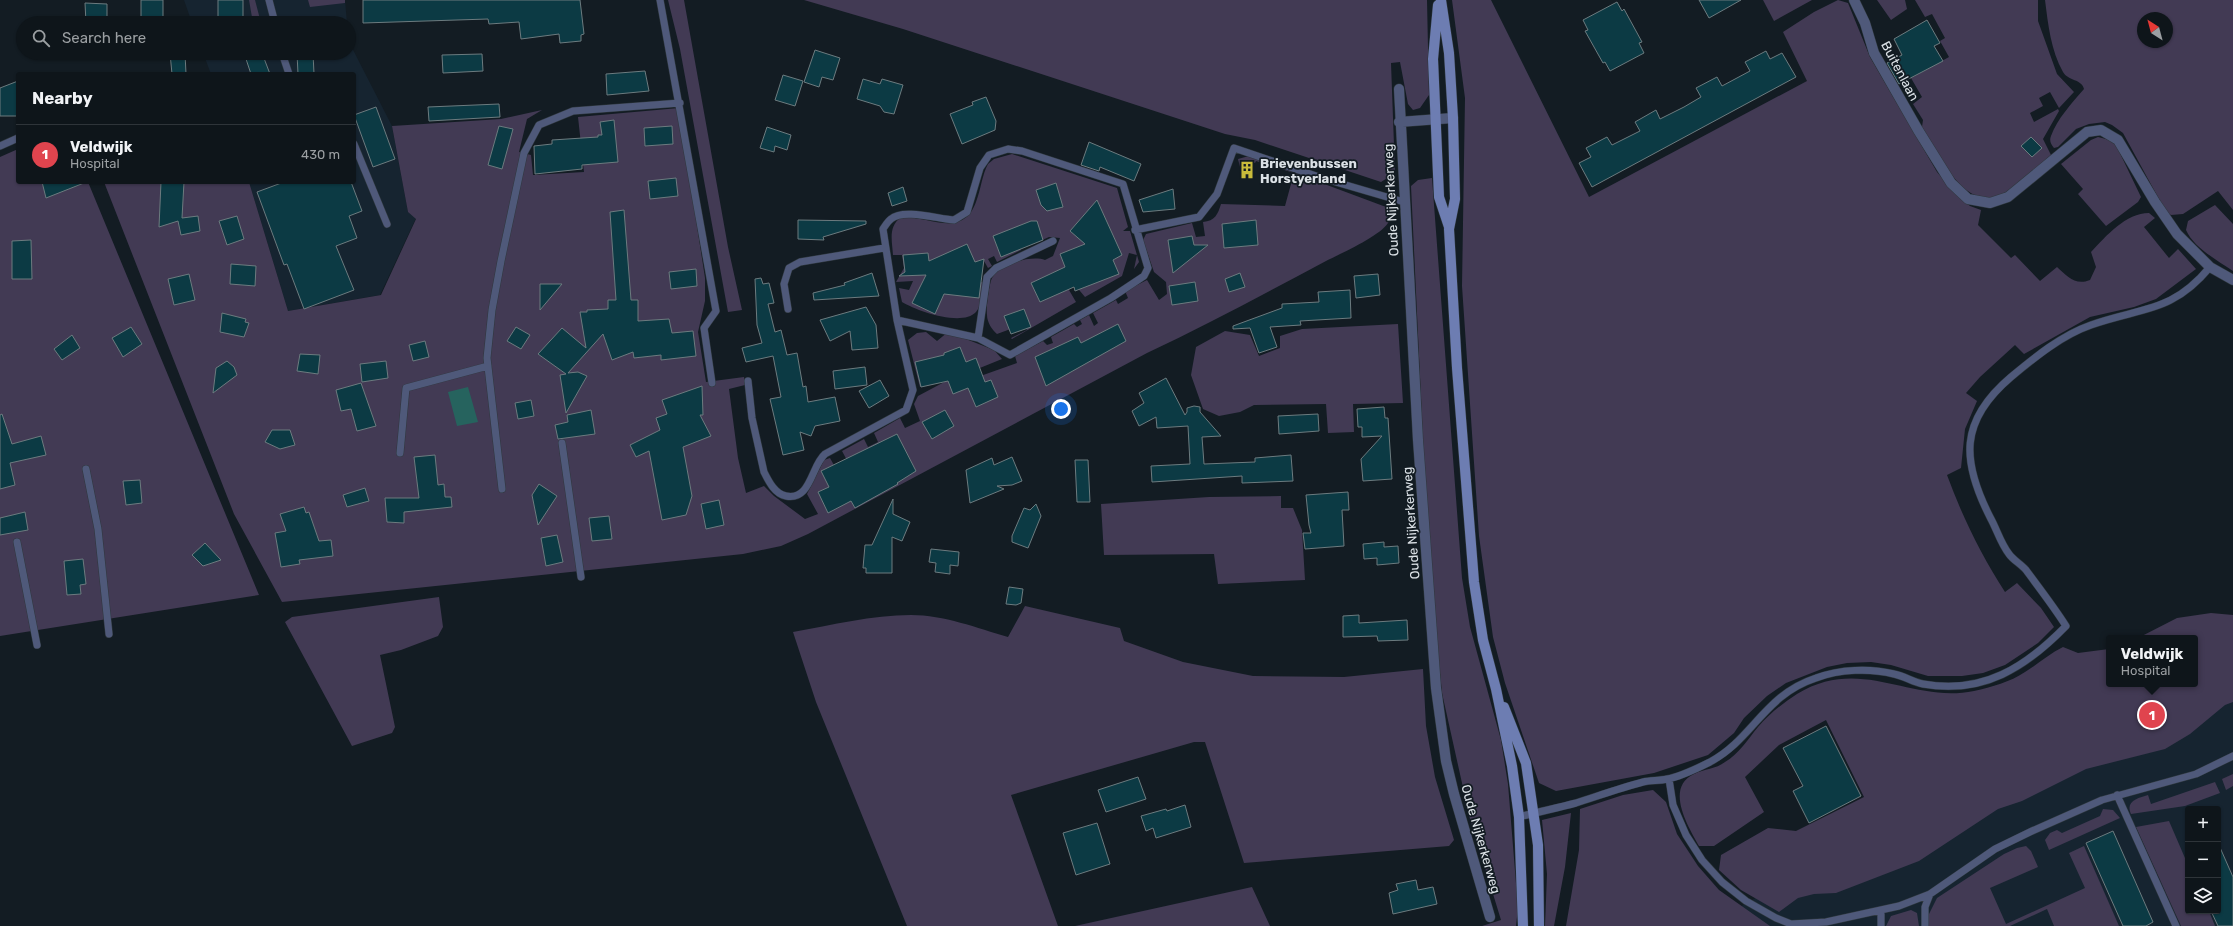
<!DOCTYPE html>
<html lang="en">
<head>
<meta charset="utf-8">
<style>
	:root { --surface:#0e151a; --page:#171e23; --text:#f1f3f6; --muted:#9b9fa2; --line:#2e3439; --accent:#c8bb3b }
	body { margin:0; font-family:Rubik,sans-serif; background:var(--page); color:var(--text) }
	.controls { position:absolute; right:12px; bottom:12px; display:grid; overflow:hidden; border-radius:4px; box-shadow:0 1px 3px #0004 }
	.controls button { width:36px; height:36px; display:grid; place-items:center; padding:0; border:0; border-bottom:1px solid var(--line); background:var(--surface); color:var(--text); font:20px sans-serif }
	.compass { position:absolute; left:2137px; top:12px; width:36px; height:36px; border-radius:50%; background:var(--surface); box-shadow:0 1px 3px #0004; rotate:324deg }
	.you { position:absolute; left:1061px; top:409px; width:14px; height:14px; margin:-10px; border:3px solid #fff; border-radius:50%; background:#1a73e8; box-shadow:0 0 0 6px #1a73e833 }
	.badge { display:grid; place-items:center; width:26px; height:26px; border-radius:50%; background:var(--accent); color:#fff; font-size:13px; font-weight:700 }
	.pin { position:absolute; translate:-50% -50%; border:2px solid #fff; box-shadow:0 1px 4px #0006 }
	.popup { position:absolute; left:2106px; top:635px; width:92px; height:52px; box-sizing:border-box; display:grid; place-content:center; border-radius:4px; background:var(--surface); filter:drop-shadow(0 1px 3px #0005); font-size:13px; white-space:nowrap; color:var(--muted) }
	.popup b { font-size:15px; color:var(--text) }
	.popup::after { content:''; position:absolute; left:50%; top:100%; margin-left:-8px; border:8px solid transparent; border-top-color:var(--surface) }
	.list { margin:0; padding:0; list-style:none }
	h2 { display:flex; justify-content:space-between; align-items:center; height:52px; margin:0; padding:0 16px; font-size:17px }
	h2 small { font-size:13px; font-weight:400; color:var(--muted) }
	.list li { display:grid; grid-template-columns:26px 1fr auto; gap:12px; align-items:center; box-sizing:border-box; height:60px; padding:0 16px; border-top:1px solid var(--line) }
	.list b { display:block; font-size:15px; white-space:nowrap }
	.list p { margin:0; font-size:13px; white-space:nowrap; color:var(--muted) }
	.list em { font-size:13px; font-style:normal; color:var(--muted) }
	.icon { flex:none; width:22px; height:22px; fill:none; stroke:currentColor; stroke-width:2; stroke-linecap:round; stroke-linejoin:round }
	.map { position:relative; flex:none; width:2233px; height:926px; overflow:hidden }
	.search { position:absolute; background:var(--surface); box-shadow:0 1px 3px #0004; left:16px; top:16px; width:340px; height:44px; display:flex; align-items:center; gap:10px; box-sizing:border-box; padding:0 14px; border-radius:22px; color:var(--muted); font-size:15px }
	.panel { position:absolute; background:var(--surface); box-shadow:0 1px 3px #0004; left:16px; top:72px; width:340px; height:112px; border-radius:4px }
	.map>svg:first-child { display:block }
	.built { fill:#162430; fill-rule:evenodd }
	.green { fill:#423a54; fill-rule:evenodd }
	.water { fill:#26635e }
	.building { fill:#0c3a44; stroke:#6c7b7f }
	.lines { fill:none; stroke-linecap:round; stroke-linejoin:round }
	.lane-casing { stroke:#2f383e; stroke-width:8 }
	.street-casing { stroke:#2f383e; stroke-width:11 }
	.secondary-casing { stroke:#2f383e; stroke-width:11 }
	.lane { stroke:#4f597a; stroke-width:7 }
	.street { stroke:#4f597a; stroke-width:10 }
	.secondary { stroke:#6d7db2; stroke-width:10 }
	.labels { text-anchor:middle; dominant-baseline:central; stroke-width:3.5; stroke-linejoin:round; paint-order:stroke }
	.street-label { font-size:13px; fill:#dbe1e6; stroke:#131c23 }
	.poi-label { font-size:13px; font-weight:bold; fill:#dbe1e6; stroke:#131c23; text-anchor:start }
</style>
</head>
<body>
<div class="map">
<svg width="2233" height="926" viewBox="0 0 2233 926">
	<rect width="100%" height="100%" fill="#131c23"/>
	<path class="built" d="M184 0H345L347 23H192Z
		M349 42 392 126 408 212 416 218 380 295 288 311 249 182H354V74H211L203 53H349Z
		M2233 621V926H1707L2125 684H2195ZM2188 809H2218V911H2188Z"/>
	<path class="green" d="M249 0H255L261 23H253Z
		M308 0H345V3L310 7Z
		M668 0H684L728 247 742 310 728 312 680 49Z
		M804 0H1427L1429 95 1420 108 1413 110 1408 104 1400 62 1391 63 1395 173 1381 182 1255 140 1225 134 903 29Z
		M1452 0H1491L1589 197 1807 81 1783 32 1814 12 1838 0 1848 3 1870 57 1937 172 1957 195 1970 206 1981 210 1978 225 2011 258 2015 255 2040 281 2057 267C2067 276 2075 286 2090 280L2096 267 2091 252C2106 236 2126 213 2149 213L2155 218 2144 227 2169 258 2178 249 2196 269 2156 299 2134 307 2090 317 2024 354 2015 345 1980 377 1966 393 1977 401 1965 429 1961 468 1947 475C1962 516 1981 555 2005 592L2017 583 2041 608 2054 627 2038 643 2005 665 1983 673 1962 676H1928L1891 665 1871 662 1847 663 1827 667 1786 683 1767 696 1744 718 1734 733 1708 755 1654 773 1556 791 1539 783 1505 683 1493 637 1479 536 1462 286 1465 98Z
		M1763 0H1812L1774 21Z
		M1877 0H1905L1907 9 1891 20Z
		M1915 0H2038V21L2057 74 2074 92 2059 108 2050 92 2039 98 2043 106 2030 113 2034 122 2058 109 2059 111 2043 139 2051 155C2037 167 2022 182 2006 192 1965 217 1939 154 1922 127L1923 120 1913 104 1922 97 1911 78 1949 57 1940 41 1945 38 1932 14 1925 17Z
		M2045 0H2233V210L2218 191 2183 214 2171 215 2166 212 2123 133 2112 125 2105 122 2089 124 2076 129 2058 147 2054 148C2051 144 2049 141 2051 136 2057 119 2072 103 2084 89 2082 79 2068 81 2063 72 2051 51 2048 24 2045 0ZM2143 18H2167V42H2143Z
		M679 108 705 278V301L698 332 706 382 744 377 745 385 729 389 738 458 746 493 764 486 774 496 805 519 818 514 807 494 824 460 830 458 846 487 857 479 842 451 864 439 868 447 878 442 874 433 900 418 905 428 920 421 914 404 918 396 948 380 947 375 920 387 908 340 917 333 926 332 937 341 948 332 994 350 1002 359 970 372 972 379 1017 363 1015 356 1043 341 1047 345 1053 343 1051 337 1074 324 1077 327 1082 324 1080 320 1089 315 1094 326 1098 323 1093 313 1116 300 1118 304 1128 298 1125 291 1147 280 1159 300 1167 294 1166 282 1154 272 1143 240 1146 234 1192 223 1196 237 1205 236 1203 222C1215 221 1218 214 1221 204L1285 206 1294 173 1256 161 1255 163 1246 160 1244 165 1240 167 1238 159 1249 156 1386 207C1390 212 1392 217 1388 223 1380 236 1340 254 1326 261 1266 293 1207 325 1147 353L808 534 781 546 743 554 282 602 234 514 104 182H249L288 311 381 295 416 219 408 212 392 126 501 119 542 110 527 119 519 152 531 155 533 175 584 172 578 117Z
		M2098 137 2110 140 2116 145 2141 197 2138 202 2106 226 2078 194 2083 189 2061 164 2091 140Z
		M18 149V182H88L259 595 0 636V157Z
		M1012 154 1117 188 1128 227 1123 231H1130L1139 262 1134 269 1137 255 1129 253 1122 276 1085 297 1075 285 1069 290 1076 302 1012 339 1011 338 1027 330 1024 324 997 334C992 330 987 322 987 315 986 309 989 284 992 278 1000 264 1031 255 1045 260L1053 256 1060 238 1049 237 1038 242 1032 228 1014 235 1021 250 997 262 994 256 988 259 992 266 988 268 984 261 963 283 984 282C982 291 983 304 976 312 962 327 917 311 902 302L899 288 909 290 913 281 896 282 904 268 902 255H893C892 240 888 227 901 217 930 216 962 239 976 202 981 189 982 175 988 164L994 159Z
		M1432 178 1462 578 1470 627 1501 740 1508 784 1518 908 1516 926H1482L1501 920 1470 819 1442 693 1434 615 1423 441 1411 186 1418 180Z
		M2215 205 2233 224V271C2217 260 2194 248 2186 230L2188 221Z
		M1398 324 1403 403 1353 404 1354 432 1328 433 1326 404 1254 405 1240 412 1219 416 1203 409 1191 375 1196 347 1225 331 1250 335 1259 356 1280 348V336L1302 329Z
		M1281 496V508H1293L1302 530 1305 580 1218 584 1214 554 1104 555 1101 504 1209 497Z
		M439 597 443 627 438 636 401 650 380 655 395 727 392 733 352 746 285 622 292 617Z
		M1025 606 1120 628 1124 641 1183 662 1253 676 1344 677 1423 669 1426 726 1435 777 1454 840 1449 846 1244 863 1205 742H1194L1011 795 1058 926H907L816 702 793 632C832 625 872 615 911 615 944 615 977 628 1008 637Z
		M2211 613 2233 615V702L2225 705 2190 734 2165 749 2086 769 2022 801 1998 809 1919 861 1836 893 1814 894 1798 898 1779 912 1741 890 1719 870 1721 855 1768 828 1796 831 1864 797 1826 720 1779 745 1745 777 1764 812 1714 846H1699C1689 828 1664 788 1694 774 1704 769 1716 769 1725 762 1739 754 1748 739 1758 727 1769 714 1783 703 1797 694 1862 655 1910 704 1974 691 1992 687 2010 682 2025 672 2038 664 2049 654 2063 647L2078 653 2109 649V684H2195V638H2138L2177 618Z
		M2233 774V786L2226 790 2222 779Z
		M2215 782 2220 793 2185 806 2131 814C2125 801 2138 798 2148 795L2151 804Z
		M1653 790 1666 802 1677 834 1698 866 1719 890 1770 926H1566L1579 850 1580 809 1623 795Z
		M2103 809 2113 810 2120 818 2049 850 2045 840 2050 833 2057 830 2062 833 2100 816Z
		M1571 813 1565 867 1554 926H1545L1547 874 1542 820Z
		M2169 821 2188 865V911H2209L2215 926H2181L2136 827Z
		M2026 846 2031 851 2038 867 1990 888 2006 924 2085 888 2069 853 2084 846 2119 926H2054L2047 909 2010 926H1928L1929 914 1937 898 2004 854 2017 848Z
		M1252 887 1270 926H1075Z
		M1911 910 1917 913 1919 926H1886L1891 916Z"/>
	<path class="water" d="M468 387 478 422 457 426 448 392Z"/>
	<path class="building" d="M141 0H163V22L141 23Z
		M218 0H243V18H241L240 20H218Z
		M363 0H580L584 34 581 35V41L560 43 559 34 521 39 519 22 489 24 488 19 363 23Z
		M1699 0H1741L1709 18Z
		M1617 2 1622 11 1624 9 1642 42 1639 43 1644 53 1610 71 1605 62 1603 63 1585 31 1588 30 1583 20Z
		M85 3 107 4V23H86Z
		M1927 20 1940 43 1934 46 1943 61 1899 84 1887 63 1902 55 1894 39Z
		M815 50 840 58 833 80 822 77 819 87 804 82Z
		M1766 51 1770 59 1782 53 1796 77 1592 187 1579 163 1591 157 1586 148 1607 137 1612 145 1640 131 1635 122 1656 110 1660 119 1684 107 1701 97 1696 88 1717 77 1722 86 1750 71 1745 62Z
		M170 53H185L186 74H172Z
		M244 53H262L270 74H251Z
		M297 53H313L314 74H298Z
		M482 54 483 71 443 73 442 55Z
		M645 71 649 91 607 95 606 74Z
		M783 75 803 81 795 106 775 100Z
		M863 79 880 84 882 79 903 85 894 114 884 112 880 106 857 99Z
		M18 81V116H0V88Z
		M986 97 996 121 995 130 962 144 950 114 973 105 972 102Z
		M499 104 500 117 429 121 428 107Z
		M376 107 395 159 373 167 354 115Z
		M614 120 618 162 582 165V169L535 174 534 146 552 144V140L598 137V135H602L600 122Z
		M499 126 513 129 502 169 488 165Z
		M672 126 673 144 645 146 644 128Z
		M767 127 791 135 787 150 775 146 774 152 760 148Z
		M2031 137 2042 148 2032 157 2021 146Z
		M1089 142 1141 164 1134 181 1100 167 1099 171 1081 165Z
		M676 178 678 196 650 199 648 181Z
		M42 182H84V183L46 198Z
		M161 182H184L182 218 198 216 200 231 181 235 178 221 159 227Z
		M284 182H351L362 211 349 216 357 238 336 246 354 290 304 309 287 264 284 265 257 192Z
		M1056 183 1063 207 1047 211 1041 205 1036 190Z
		M903 187 907 201 892 206 888 193Z
		M1173 189 1175 209 1143 212 1139 200Z
		M1097 200 1122 255 1113 260 1119 274 1075 291 1074 287 1040 302 1031 283 1065 267 1060 254 1085 244 1070 231Z
		M624 210 631 300H638V321L669 319 672 333 693 331 696 356 661 360V355L634 358 633 352 612 360 603 334 568 373 578 372 587 376 566 413 560 375 566 374 538 354 562 328 586 348 580 312H587V310L608 309V300H616L610 212Z
		M237 216 244 239 227 245 219 221Z
		M798 220 866 221V224L823 237 824 240 798 239Z
		M1256 220 1258 245 1224 248 1222 224Z
		M1031 221H1037L1043 240 1001 257 993 236Z
		M1192 236 1194 245H1208L1173 273 1168 240Z
		M31 240 32 279H12V241Z
		M967 244 975 262 984 259 979 298 944 294 935 314 912 303 926 275 899 276 905 272 903 255 928 253 929 261Z
		M231 264 256 266 255 286 230 284Z
		M696 269 697 286 671 289 669 272Z
		M872 273 879 296 814 300 813 293 845 285 844 283Z
		M1240 273 1245 287 1229 292 1225 279Z
		M189 274 195 300 174 305 168 279Z
		M1378 274 1380 295 1356 298 1354 276Z
		M761 278 763 284 769 283 774 303 768 304 775 332 781 330 787 355 797 353 803 387 806 386 808 402 835 397 840 421 815 426 811 436 800 432 804 450 783 455 770 399 781 397 773 356 746 362 742 348 762 343 757 325 755 279Z
		M1195 282 1198 301 1172 305 1169 286Z
		M540 284H562L540 310Z
		M1350 290 1351 318 1300 321 1301 325 1270 327 1277 347 1259 353 1250 328 1233 329V326L1282 308V304L1319 302 1318 292Z
		M866 307 876 325 878 348 852 350 850 331 830 341 820 320Z
		M1024 309 1031 327 1011 334 1004 316Z
		M222 313 246 319 245 322 249 323 244 337 220 332Z
		M1118 324 1126 341 1046 386 1035 357 1078 337 1081 343Z
		M131 327 142 344 123 357 112 338Z
		M516 327 530 335 521 349 507 341Z
		M72 335 80 348 62 360 54 349Z
		M425 341 429 357 413 361 409 345Z
		M960 347 966 362 976 358 985 382 991 380 998 397 976 407 968 388 953 394 948 381 921 387 915 362 944 355V353Z
		M300 354 320 355 318 374 297 371Z
		M227 361 234 367 237 375 213 393 216 368Z
		M386 361 388 378 362 382 360 364Z
		M865 367 867 385 835 389 833 371Z
		M1166 378 1185 415 1187 412V408L1194 406 1200 407V412L1221 436 1202 437 1204 464 1255 462V458L1291 455 1293 481 1242 483V476L1152 482 1151 466 1190 464 1188 426 1157 428 1156 417 1139 426 1132 411 1144 403 1139 393Z
		M880 380 889 396 869 408 859 391Z
		M361 383 376 426 357 431 351 409 341 411 336 390Z
		M702 386 703 415H700L711 436 683 447 692 496 686 515 662 520 649 451 636 457 630 445 660 430 656 418 667 414 662 400Z
		M531 400 534 416 518 419 515 403Z
		M1384 407 1385 418H1388L1392 479 1363 481 1361 459 1382 436 1362 437V427H1358L1357 409Z
		M591 410 595 434 558 439 555 425 568 422 567 415Z
		M945 410 954 426 932 439 922 422Z
		M2 414 12 444 41 436 46 455 10 463 15 485 0 489V415Z
		M1318 414 1319 431 1279 434 1278 416Z
		M272 430H290L295 445 280 449 265 442Z
		M897 434 916 471 897 483 898 484 855 508 851 501 828 513 818 492 829 487 821 471Z
		M435 455 438 485 444 484 445 497H451L452 507 404 512V523L387 522 385 498H419L414 457Z
		M1012 457 1022 481 1012 485 997 486 1004 489 970 503 966 470 992 458 994 465Z
		M1075 460H1088L1090 502H1077Z
		M140 480 142 503 126 505 123 481Z
		M539 484 557 496 538 525 532 495Z
		M365 488 369 501 347 507 343 495Z
		M1348 492 1349 510H1342L1344 546 1305 549 1303 533H1311L1309 525 1306 495Z
		M893 499V514L910 522 902 541 892 537V573H866V568H863L865 545H872Z
		M719 500 724 525 706 529 701 504Z
		M1036 504 1041 516 1028 548 1012 542V536L1024 508 1030 510Z
		M304 507 306 513 309 512 319 541 331 540 333 556 299 560 300 564 281 567 275 533 286 531 280 514Z
		M25 512 28 530 0 535V518Z
		M609 516 612 539 592 541 589 518Z
		M557 535 563 562 546 566 541 538Z
		M1384 542V547L1398 546 1399 563 1377 565V558L1364 559 1363 544Z
		M205 543 221 560 203 566 192 555Z
		M931 549 959 552 958 566 950 565V574L935 572 936 563 929 562Z
		M83 559 86 584 80 585 81 594 67 595 64 561Z
		M1009 587 1023 589 1021 603 1016 605 1006 604Z
		M1359 615V623L1407 620 1408 640 1378 641 1377 636 1343 637V616Z
		M1826 726 1861 796 1809 823 1793 791 1803 786 1783 748Z
		M1138 777 1146 799 1106 812 1098 790Z
		M1185 805 1191 827 1156 838 1153 828 1146 831 1141 816 1166 809 1167 811Z
		M1097 823 1110 864 1076 875 1063 833Z
		M2113 831 2153 922 2146 926H2123L2086 843Z
		M2218 843 2233 877V926H2218L2211 911H2218Z
		M1416 880 1418 890 1433 887 1437 904 1393 914 1389 893 1398 890 1396 884Z"/>
	<g class="lines">
		<g class="lane-casing">
			<path id="lane" d="M269 0 275 23
				M660 0 716 311 704 328 712 383
				M282 53 289 74
				M354 144 387 224
				M0 146 18 138
				M1008 149 1022 151 1123 184 1148 268 1144 276 1111 298 1010 355 978 338 897 320 883 229C885 226 888 221 891 219 903 208 938 219 954 220L967 212 980 168 989 155Z
				M1135 230 1199 217 1217 194 1234 148 1322 178 1404 202
				M788 309 784 284 789 268 800 262 884 248
				M978 338 987 277 996 268 1053 241
				M748 381 752 418 764 472C769 482 775 494 786 496 811 501 811 466 825 454L906 410 913 390 897 320
				M562 443 581 577
				M400 453 406 388 488 366
				M86 469 98 529 109 634
				M502 489 487 358 492 310 501 261 524 153 539 125 573 111 680 103
				M17 542 37 645
				M1669 779 1673 805 1686 835 1702 860 1722 882 1746 901 1776 918 1791 924 1826 922 1899 906 1930 894 1995 849 2032 831 2102 800 2196 774 2233 756
				M2117 795 2176 926
				M1519 817C1538 812 1557 808 1576 803 1598 796 1620 788 1643 782 1651 780 1659 781 1667 779 1680 777 1698 768 1710 762 1753 739 1764 695 1816 678 1840 669 1870 668 1894 674 1904 676 1913 682 1923 684 1983 695 2026 667 2066 626 2054 607 2040 589 2026 570 2021 564 2013 560 2009 554 2001 544 1997 530 1991 519 1961 461 1959 421 2011 377 2035 357 2062 335 2091 325 2142 307 2172 313 2210 267
				M1881 911V926
				M1925 926V907L1930 894"/>
		</g>
		<g class="street-casing">
			<path id="street" d="M1854 0 1865 23 1874 53 1918 130 1951 183 1968 199 1990 203 2008 197 2087 132 2101 130 2118 140 2155 202 2177 234 2210 267 2233 280
				M1399 89 1418 440 1436 688 1446 761 1454 794 1490 917
				M1399 122 1453 118"/>
		</g>
		<g class="secondary-casing">
			<path id="secondary" d="M1441 0 1449 53 1453 118 1455 199 1449 229 1457 368 1474 582 1483 640 1496 689 1512 766 1519 817 1523 926
				M1438 5 1433 59 1439 197 1449 227
				M1504 707 1526 763 1538 845 1539 926"/>
		</g>
		<use href="#lane" class="lane"/>
		<use href="#street" class="street"/>
		<use href="#secondary" class="secondary"/>
	</g>
	<defs>
		<g id="building-bare" transform="scale(1.38)"><path d="M-4-6H4V6H1V3H-1V6H-4ZM-2.5-4.3h1.7v1.8h-1.7ZM.8-4.3h1.7v1.8H.8ZM-2.5-1h1.7V.8h-1.7ZM.8-1h1.7V.8H.8Z" fill="#c8bb3b" stroke="#131c23" stroke-width="2.5" paint-order="stroke"/></g>
	</defs>
	<g fill-rule="evenodd">
		<use href="#building-bare" x="1247" y="170"/>
	</g>
	<g class="labels">
		<g class="street-label">
			<text transform="translate(1900 71) rotate(62)">Buitenlaan</text>
			<text transform="translate(1391 200) rotate(-93)">Oude Nijkerkerweg</text>
			<text transform="translate(1411 523) rotate(-94)">Oude Nijkerkerweg</text>
			<text transform="translate(1481 839) rotate(74)">Oude Nijkerkerweg</text>
		</g>
		<g class="poi-label">
			<text x="1260" y="163">Brievenbussen<tspan x="1260" dy="15">Horstyerland</tspan></text>
		</g>
	</g>
</svg>
<div class="controls">
<button>+</button>
<button>−</button>
<button><svg class="icon" aria-label="layers" viewBox="0 0 24 24"><path d="M12 4l9 5-9 5-9-5zM3 14l9 5 9-5"/></svg></button>
</div>
<svg class="compass" viewBox="-18 -18 36 36"><path d="M0-13l5 13h-10z" fill="#e53935"/><path d="M0 13l5-13h-10z" fill="#9b9fa2"/></svg>
<div class="you"></div>
<div class="pin badge" style="left:2152px;top:715px;background:#e0444e">1</div>
<div class="popup"><b>Veldwijk</b>Hospital</div>
<div class="search"><svg class="icon" aria-label="search" viewBox="0 0 24 24"><circle cx="10" cy="10" r="6"/><path d="M15 15l6 6"/></svg>Search here</div>
<section class="panel">
<h2>Nearby<small></small></h2>
<ul class="list">
<li><span class="badge" style="background:#e0444e">1</span><div><b>Veldwijk</b><p>Hospital</p></div><em>430 m</em></li>
</ul>
</section>
</div>
</body>
</html>
